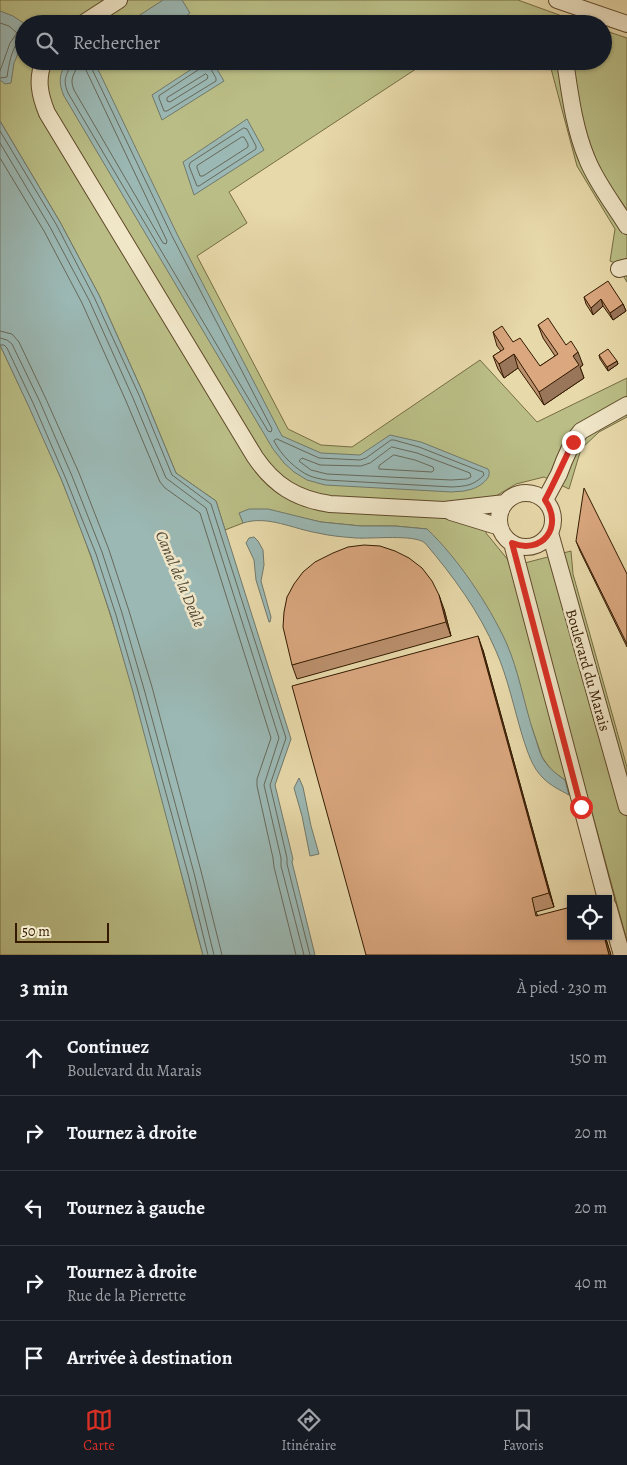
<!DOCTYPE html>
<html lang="fr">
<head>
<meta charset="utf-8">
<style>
	:root { --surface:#171b24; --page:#242831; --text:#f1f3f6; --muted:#9ea1a6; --line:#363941; --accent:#d93025 }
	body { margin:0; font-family:Alegreya,serif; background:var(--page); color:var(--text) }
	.controls { position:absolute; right:15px; bottom:15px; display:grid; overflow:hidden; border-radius:0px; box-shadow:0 1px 4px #0004 }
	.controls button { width:45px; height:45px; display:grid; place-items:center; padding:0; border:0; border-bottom:1px solid var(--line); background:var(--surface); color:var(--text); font:25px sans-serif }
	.scale { position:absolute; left:15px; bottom:12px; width:94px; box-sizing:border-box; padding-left:5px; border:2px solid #331a00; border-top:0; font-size:14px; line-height:18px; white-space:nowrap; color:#331a00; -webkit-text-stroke:4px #f0e6c8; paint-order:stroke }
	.stop { position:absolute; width:15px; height:15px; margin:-11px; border:4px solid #d93025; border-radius:50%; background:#fff }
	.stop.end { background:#d93025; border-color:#fff; box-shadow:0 1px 5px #0008 }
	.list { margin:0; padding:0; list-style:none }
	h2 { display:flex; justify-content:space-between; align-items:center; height:65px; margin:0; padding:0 20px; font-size:21px }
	h2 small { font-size:16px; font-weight:400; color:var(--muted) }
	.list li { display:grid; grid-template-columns:32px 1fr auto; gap:15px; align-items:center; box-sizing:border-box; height:75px; padding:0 20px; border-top:1px solid var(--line) }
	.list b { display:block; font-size:19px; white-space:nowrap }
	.list p { margin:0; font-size:16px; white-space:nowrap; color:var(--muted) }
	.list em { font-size:16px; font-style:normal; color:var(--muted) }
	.icon { flex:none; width:28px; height:28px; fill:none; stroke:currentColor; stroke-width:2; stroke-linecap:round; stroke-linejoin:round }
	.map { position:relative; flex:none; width:627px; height:955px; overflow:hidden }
	.search { position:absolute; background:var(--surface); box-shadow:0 1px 4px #0004; left:15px; right:15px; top:15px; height:55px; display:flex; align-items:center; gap:12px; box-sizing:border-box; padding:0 18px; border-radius:28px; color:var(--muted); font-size:19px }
	.sheet { height:440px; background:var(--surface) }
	nav { display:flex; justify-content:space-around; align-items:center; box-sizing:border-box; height:70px; border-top:1px solid var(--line); background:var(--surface); font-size:14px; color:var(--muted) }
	nav a { display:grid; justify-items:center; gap:2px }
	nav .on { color:var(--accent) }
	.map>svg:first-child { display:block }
	.green { fill:#babe86; stroke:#766c43 }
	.water { fill:#9bb8b4; stroke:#71796c }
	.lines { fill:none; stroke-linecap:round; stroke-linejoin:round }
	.shore { stroke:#67695a; stroke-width:1 }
	.minor-casing { stroke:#604a2a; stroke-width:18 }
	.minor { stroke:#f0e6c8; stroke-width:16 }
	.wall { fill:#bb906d; stroke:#331a00 }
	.shaded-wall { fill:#997559; stroke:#331a00 }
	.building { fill:#daa77f; stroke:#331a00 }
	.route { stroke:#d93025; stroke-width:6 }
	.labels { text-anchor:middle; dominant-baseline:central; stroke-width:5; stroke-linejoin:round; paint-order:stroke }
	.street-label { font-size:15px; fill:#331a00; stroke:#f0e6c8 }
	.water-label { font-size:16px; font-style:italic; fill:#524936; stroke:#f0e6c8 }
</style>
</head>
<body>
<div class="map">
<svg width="627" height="955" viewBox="0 0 627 955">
	<rect width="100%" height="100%" fill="#e8d9aa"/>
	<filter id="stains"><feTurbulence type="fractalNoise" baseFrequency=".004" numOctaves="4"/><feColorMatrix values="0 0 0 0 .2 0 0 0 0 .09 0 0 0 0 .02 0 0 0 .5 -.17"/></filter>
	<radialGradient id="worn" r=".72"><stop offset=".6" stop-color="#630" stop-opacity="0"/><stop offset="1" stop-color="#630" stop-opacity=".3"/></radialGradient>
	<path class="green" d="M0 0H518L584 24H24V61H428L229 192 247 223 197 256 288 429 321 445 352 447 480 360 537 422 627 378V417L599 432 581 449 569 489 544 477 516 484 491 499 486 533 513 566 571 551 573 574 627 767V941L588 798 569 795 565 780 552 771 542 757 532 728 477 592 456 563 427 529 395 526H361L321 522 297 517 240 513 243 523 225 530 216 501 176 473 143 393 99 295 60 222 0 121Z
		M603 30 627 38V282L615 263 610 261 615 229 577 166 549 61H603Z
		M0 345C33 414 66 484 91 557 137 687 167 823 203 955H0Z"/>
	<path class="water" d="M163 0H182L190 13 175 24H126Z
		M0 11 13 16 25 24H24V40L14 63 11 83 5 84 0 80Z
		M68 61H94L177 234 282 436 321 453 360 455 390 435 421 442 488 469C494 478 477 489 468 490 463 492 457 491 452 492L325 485 307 480 294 472 284 463 273 449 64 96C58 83 59 72 68 61Z
		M204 61H212L224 81 162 120 152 95Z
		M247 119 264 150 194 195 183 162Z
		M0 121 60 222 99 295 143 393 176 473 216 501 291 739 275 785 293 859 292 862 315 955H203L133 692 111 616 91 556 62 481 29 407 0 345Z
		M249 509H268L321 522 361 526H395L427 529C457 557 489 605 506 642 519 671 524 704 534 734 537 742 539 752 543 759 549 768 556 774 565 780L569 795C560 790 551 786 543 778 532 767 528 753 523 738 514 709 508 678 496 651 479 611 453 576 425 543 414 534 372 539 356 538 344 537 330 536 318 533 293 529 268 515 243 523L239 513Z
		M254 537 258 541 263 550 264 565 261 581 271 617 270 622H269L256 580 254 560 246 543 249 538Z
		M299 778 303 787 311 826 319 854 310 856 302 816 294 788Z"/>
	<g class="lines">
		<path class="shore" d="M0 23 9 26 17 33 10 43 0 71
			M71 61C69 75 61 76 68 93L244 391 268 431 271 432 272 429 172 236 90 65V61
			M78 61C77 74 68 76 74 90L163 243 166 244 167 241 85 68 83 61
			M206 65 209 66 216 78V81L167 111H164L159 98V96Z
			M206 74 208 76 207 79 170 102 167 101V98Z
			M0 78 7 77C9 64 11 51 19 40L24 39
			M244 128 247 129 256 146V149L199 186H197L189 166 190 163Z
			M0 131 56 224 94 297 139 395 172 475 211 504 286 738 270 785 287 858V864L310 955
			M242 137H244L248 144V147L203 176H200L197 168V166Z
			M0 143 50 227 89 300 133 398 166 478 206 508 279 738 264 785 281 858V866L304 955
			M0 158 44 231 82 303 126 401 160 482 165 488 200 513 271 738 257 779V786L273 858 274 867 296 955
			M0 331 12 334 19 342 46 399 79 473 109 550 129 611 152 687 201 871 222 955
			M0 338 7 340 12 344 40 402 72 476 102 552 122 613 144 689 194 873 214 955
			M0 345H4L7 348 34 405 66 479 96 554 116 615 138 691 188 874 208 955
			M277 439 319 458 360 460 366 458 391 440H394L419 447 480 471 483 472 484 475C473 486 466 486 452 487L326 480C321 479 315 478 310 476 296 470 281 455 274 441Z
			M392 447 417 453 470 473 471 477 467 479 451 480 327 474 311 470 299 461 302 458 320 465 361 466 370 463Z
			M394 455 415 460 433 467 434 470 432 472 379 469V466Z"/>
		<g class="minor-casing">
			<path id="minor" d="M557 0 627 24
				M82 24 119 0
				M44 61C36 79 40 96 47 113L255 457C274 485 296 499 330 504L444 510 505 503
				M565 61C570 94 574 128 587 159 596 182 614 205 627 226
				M619 269 627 267
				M499 520a27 27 0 1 1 54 0a27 27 0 1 1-54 0Z
				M545 500 559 474 564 461 573 441 581 431 627 405
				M451 512 500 527
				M550 533 627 807
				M512 543 606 899
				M608 906 622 955"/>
		</g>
		<use href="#minor" class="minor"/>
	</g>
	<path class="wall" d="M584 297 623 304 626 311 613 320 603 306 593 315 586 304Z
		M538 325 566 345 583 365 580 367 584 378 544 405 518 368 504 378 498 369 493 356 501 351 497 346 493 332 513 342 540 366 555 356 543 338Z
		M599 355 617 361 618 364 608 371 600 359Z
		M576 541 627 574V647L580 551Z
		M444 609 451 636 297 679 292 665Z
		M483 650 554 907 536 912 538 916 571 936H605L611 955H366Z"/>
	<path class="shaded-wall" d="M601 299 603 306 593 315 591 308Z
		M623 304 626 311 613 320 610 313Z
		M578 352 583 365 580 367 584 378 544 405 539 392 573 356Z
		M514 354 518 368 504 378 499 364Z
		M617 361 618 364 608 371 607 367Z
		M439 595 444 609 451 636 446 622Z
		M478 636 483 650 554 907 549 893Z
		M604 936H605L611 955H609Z"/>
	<path class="building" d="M608 281 623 304 610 313 601 299 591 308 584 297Z
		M548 318 566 345 571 341 578 352 573 356 579 365 539 392 514 354 499 364 493 356 504 349 493 332 502 326 513 342 520 338 540 366 558 354 538 325Z
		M608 349 617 361 607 367 599 355Z
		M584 488 627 574V644L576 541Z
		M364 545 380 546 395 551 409 558 422 568 432 581 439 595 446 622 292 665 283 627 284 612 287 597 294 584 303 572 315 562 333 553 348 547Z
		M478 636 549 893 532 898 536 916 571 907V936H604L609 955H366L292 686Z"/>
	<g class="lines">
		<path class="route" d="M573 442C564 461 555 481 545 500 564 527 542 555 512 543L581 807"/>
	</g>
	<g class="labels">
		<g class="street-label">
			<text transform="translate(588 670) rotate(74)">Boulevard du Marais</text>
		</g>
		<g class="water-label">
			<text transform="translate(180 579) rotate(67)">Canal de la Deûle</text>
		</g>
	</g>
	<rect width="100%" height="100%" filter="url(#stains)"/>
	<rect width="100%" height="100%" fill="url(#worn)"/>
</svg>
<div class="controls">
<button><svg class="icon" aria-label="locate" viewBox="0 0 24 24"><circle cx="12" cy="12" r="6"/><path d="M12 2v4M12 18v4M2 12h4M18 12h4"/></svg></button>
</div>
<div class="scale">50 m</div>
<div class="stop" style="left:581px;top:807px"></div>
<div class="stop end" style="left:573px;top:442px"></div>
<div class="search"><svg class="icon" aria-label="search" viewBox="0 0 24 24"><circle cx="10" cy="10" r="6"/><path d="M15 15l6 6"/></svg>Rechercher</div>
</div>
<section class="sheet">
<h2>3 min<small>À pied · 230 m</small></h2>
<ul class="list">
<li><svg class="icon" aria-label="ahead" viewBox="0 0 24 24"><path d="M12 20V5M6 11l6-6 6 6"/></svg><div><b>Continuez</b><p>Boulevard du Marais</p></div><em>150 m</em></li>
<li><svg class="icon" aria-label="right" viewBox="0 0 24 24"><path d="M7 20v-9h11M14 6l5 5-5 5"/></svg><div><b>Tournez à droite</b></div><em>20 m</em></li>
<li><svg class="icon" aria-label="left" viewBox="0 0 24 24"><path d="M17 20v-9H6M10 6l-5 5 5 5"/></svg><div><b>Tournez à gauche</b></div><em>20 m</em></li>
<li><svg class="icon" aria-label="right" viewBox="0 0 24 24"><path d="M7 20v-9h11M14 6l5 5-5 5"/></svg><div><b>Tournez à droite</b><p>Rue de la Pierrette</p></div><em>40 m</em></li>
<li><svg class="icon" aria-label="arrive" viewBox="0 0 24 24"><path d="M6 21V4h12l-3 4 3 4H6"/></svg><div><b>Arrivée à destination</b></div></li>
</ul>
</section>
<nav>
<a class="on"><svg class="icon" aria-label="map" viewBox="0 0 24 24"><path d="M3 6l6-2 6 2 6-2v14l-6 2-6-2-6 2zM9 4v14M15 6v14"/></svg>Carte</a>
<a><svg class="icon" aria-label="directions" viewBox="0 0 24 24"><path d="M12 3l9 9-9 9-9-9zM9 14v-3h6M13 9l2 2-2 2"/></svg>Itinéraire</a>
<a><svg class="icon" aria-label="saved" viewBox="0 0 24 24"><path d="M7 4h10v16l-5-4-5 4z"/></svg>Favoris</a>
</nav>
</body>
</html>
